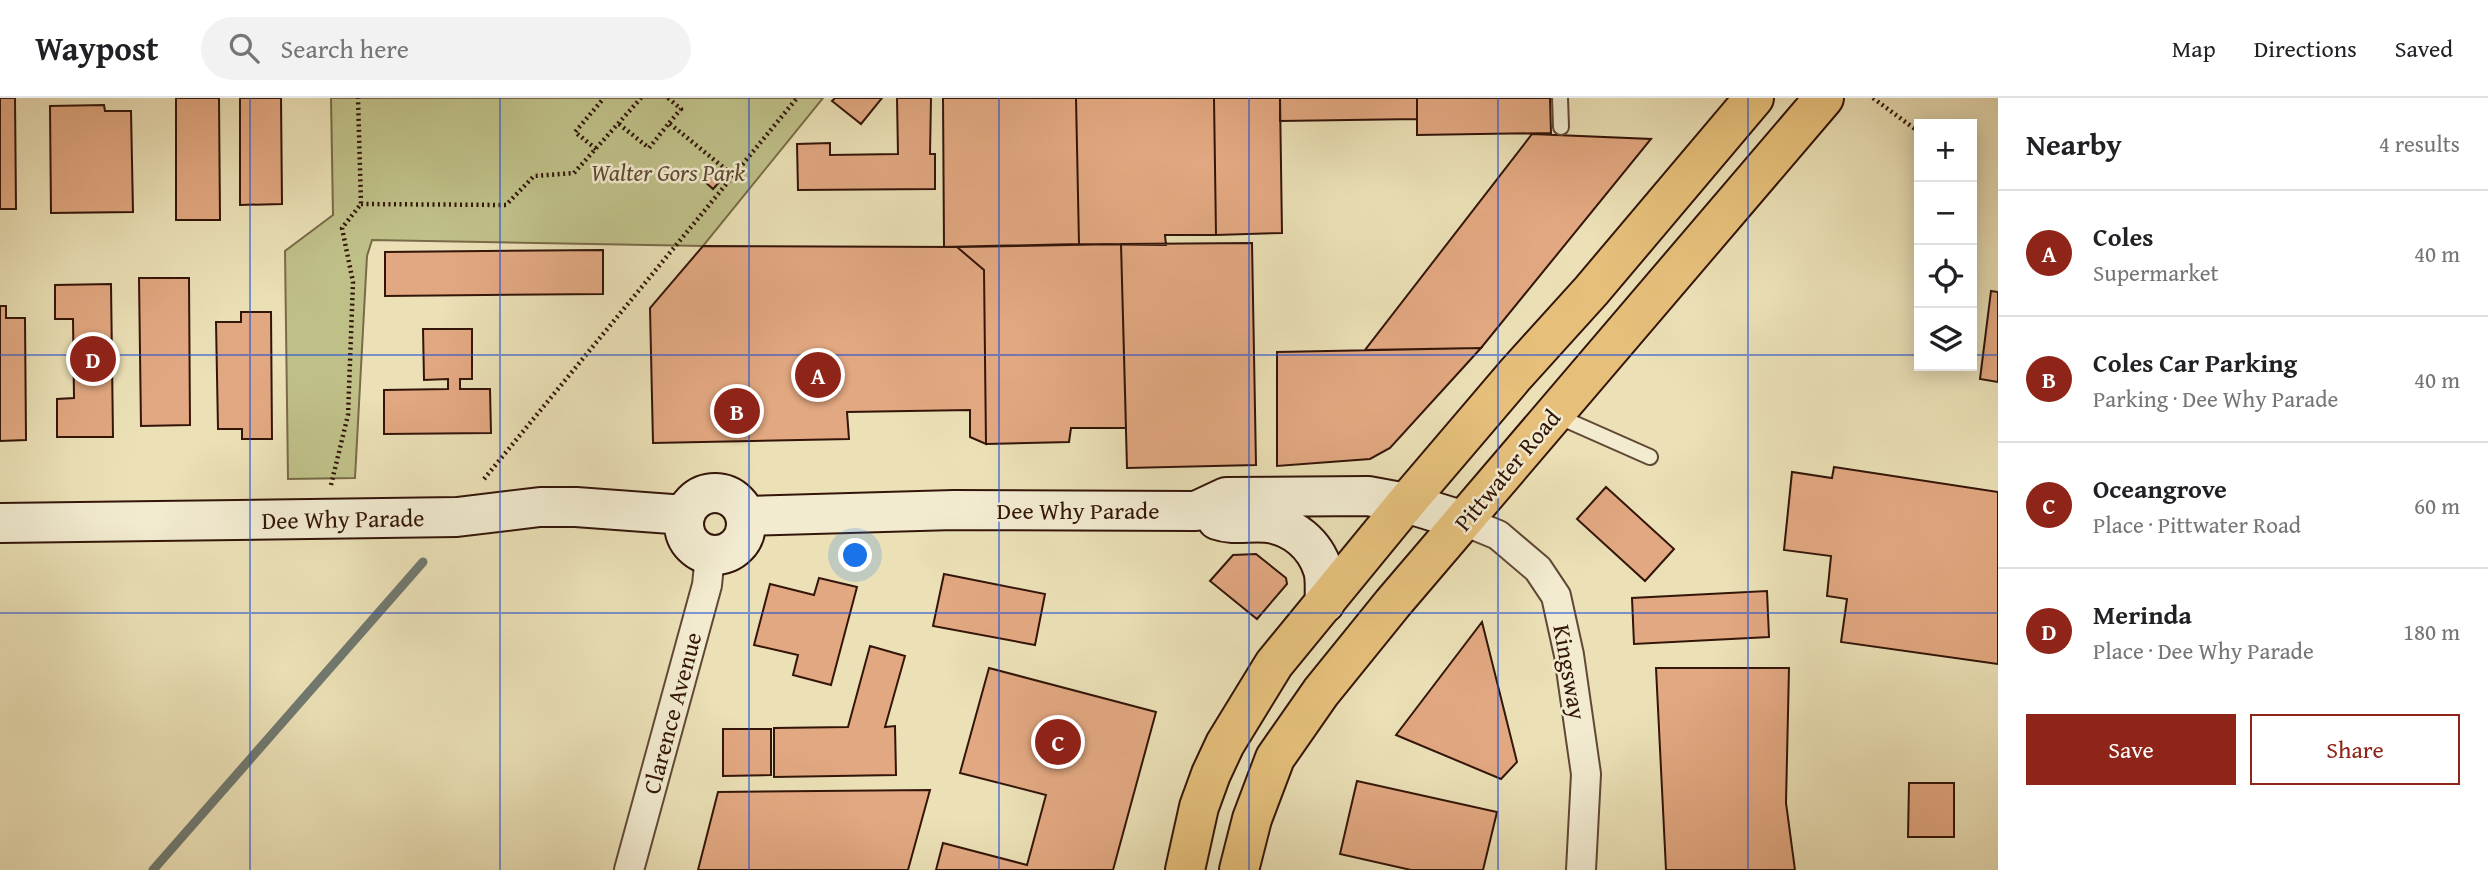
<!DOCTYPE html>
<html lang="en">
<head>
<meta charset="utf-8">
<style>
	:root { --surface:#fff; --page:#f2f2f2; --text:#202124; --muted:#757577; --line:#e0e0e0; --accent:#8f2418 }
	body { margin:0; font-family:"Gentium Book Plus",serif; background:var(--page); color:var(--text) }
	.controls { position:absolute; right:21px; top:21px; display:grid; overflow:hidden; border-radius:0px; box-shadow:0 4px 18px #0003 }
	.controls button { width:63px; height:63px; display:grid; place-items:center; padding:0; border:0; border-bottom:2px solid var(--line); background:var(--surface); color:var(--text); font:35px sans-serif }
	.you { position:absolute; left:856px; top:458px; width:24px; height:24px; margin:-18px; border:5px solid #fff; border-radius:50%; background:#1a73e8; box-shadow:0 0 0 10px #1a73e833 }
	.badge { display:grid; place-items:center; width:46px; height:46px; border-radius:50%; background:var(--accent); color:#fff; font-size:23px; font-weight:700 }
	.pin { position:absolute; translate:-50% -50%; border:4px solid #fff; box-shadow:0 2px 7px #0006 }
	.list { margin:0; padding:0; list-style:none }
	h2 { display:flex; justify-content:space-between; align-items:center; height:91px; margin:0; padding:0 28px; font-size:30px }
	h2 small { font-size:23px; font-weight:400; color:var(--muted) }
	.list li { display:grid; grid-template-columns:46px 1fr auto; gap:21px; align-items:center; box-sizing:border-box; height:126px; padding:0 28px; border-top:2px solid var(--line) }
	.list b { display:block; font-size:26px; white-space:nowrap }
	.list p { margin:0; font-size:23px; white-space:nowrap; color:var(--muted) }
	.list em { font-size:23px; font-style:normal; color:var(--muted) }
	.actions { display:flex; gap:14px; padding:21px 28px }
	.actions a { flex:1; padding:16px 0; border:2px solid var(--accent); border-radius:0px; text-align:center; font-size:24px; color:var(--accent) }
	.actions .main { background:var(--accent); color:#fff }
	.icon { flex:none; width:38px; height:38px; fill:none; stroke:currentColor; stroke-width:2; stroke-linecap:round; stroke-linejoin:round }
	.map { position:relative; flex:none; width:1998px; height:772px; overflow:hidden }
	header { display:flex; align-items:center; gap:42px; box-sizing:border-box; height:98px; padding:0 35px; background:var(--surface); border-bottom:2px solid var(--line) }
	header strong { font-size:33px }
	nav { display:flex; gap:38px; margin-inline-start:auto; font-size:24px }
	.search { width:490px; height:63px; background:var(--page); display:flex; align-items:center; gap:18px; box-sizing:border-box; padding:0 24px; border-radius:38px; color:var(--muted); font-size:26px }
	main { display:flex }
	aside { flex:1; background:var(--surface) }
	.map>svg:first-child { display:block }
	.green { fill:#bfc088; stroke:#796a48; stroke-width:2 }
	.lines { fill:none; stroke-linecap:round; stroke-linejoin:round }
	.stream { stroke:#707970; stroke-width:9 }
	.building { fill:#e2a881; stroke:#331509; stroke-width:2 }
	.service-casing { stroke:#614834; stroke-width:18 }
	.minor-casing { stroke:#614834; stroke-width:32 }
	.secondary-casing { stroke:#331509; stroke-width:42 }
	.trunk-casing { stroke:#331509; stroke-width:42 }
	.path { stroke:#331509; stroke-width:4.5; stroke-dasharray:2 3.5; stroke-linecap:butt }
	.service { stroke:#f2ebd0; stroke-width:14 }
	.minor { stroke:#f2ebd0; stroke-width:28 }
	.secondary { stroke:#f2ebd0; stroke-width:38 }
	.trunk { stroke:#e6c07b; stroke-width:38 }
	.grid { fill:none; stroke:#1d4ed8; stroke-width:2; stroke-opacity:0.55 }
	.labels { text-anchor:middle; dominant-baseline:central; stroke-width:5; stroke-linejoin:round; paint-order:stroke }
	.park-label { font-size:24px; font-style:italic; fill:#5d482f; stroke:#f2ebd0 }
	.street-label { font-size:24px; fill:#331509; stroke:#f2ebd0 }
</style>
</head>
<body>
<header>
<strong>Waypost</strong>
<div class="search"><svg class="icon" aria-label="search" viewBox="0 0 24 24"><circle cx="10" cy="10" r="6"/><path d="M15 15l6 6"/></svg>Search here</div>
<nav><a>Map</a><a>Directions</a><a>Saved</a></nav>
</header>
<main>
<div class="map">
<svg width="1998" height="772" viewBox="0 0 1998 772">
	<rect width="100%" height="100%" fill="#ebe0b6"/>
	<filter id="stains"><feTurbulence type="fractalNoise" baseFrequency=".00286" numOctaves="4"/><feColorMatrix values="0 0 0 0 .2 0 0 0 0 .09 0 0 0 0 .02 0 0 0 .5 -.17"/></filter>
	<radialGradient id="worn" r=".72"><stop offset=".6" stop-color="#630" stop-opacity="0"/><stop offset="1" stop-color="#630" stop-opacity=".3"/></radialGradient>
	<path class="green" d="M331 0H823L703 148 372 142 367 158 355 380 288 381 285 153 333 117Z"/>
	<g class="lines">
		<path class="stream" d="M153 772 423 464"/>
	</g>
	<path class="building" d="M0 0H15L16 111H0Z
		M176 0H219L220 122H176Z
		M240 0H281L282 106 240 107Z
		M835 0H882L861 26 832 3Z
		M897 0H931L930 56H935V91L798 92 797 46 830 45V57L898 56Z
		M943 0H1076L1079 146 944 149Z
		M1076 0H1214L1216 137H1165L1166 147 1079 146Z
		M1214 0H1280L1282 135 1216 137Z
		M1280 0H1417V21L1280 23Z
		M1417 0H1550L1551 35 1417 37Z
		M104 7 105 13H131L133 114 51 115 50 8Z
		M1532 36 1651 41 1481 250 1365 252Z
		M713 73 722 81 713 91 704 83Z
		M1252 145 1256 367 1127 370 1121 146Z
		M1121 146 1126 330H1071L1069 344 986 346 984 172 957 149Z
		M703 148 957 149 984 172 986 346 970 339V312L847 314 849 341 653 345 650 210Z
		M603 152V196L385 198V154Z
		M139 180H189L190 327 141 328Z
		M111 186 113 339H57V301L74 300 73 221H55V187Z
		M1991 193 1998 194V284L1980 281Z
		M0 208H6V220H25L26 342 0 343Z
		M241 214H271L272 341H242V331H218L216 224H241Z
		M423 231H472V281H460V291H490L491 335 384 336V292L448 291V281L424 282Z
		M1481 250 1390 350 1370 361 1277 368V254Z
		M1834 369 1998 394V566L1841 544 1847 501 1827 498 1831 458 1784 452 1792 374 1832 380Z
		M1606 389 1674 451 1645 483 1577 421Z
		M1256 456 1286 480 1287 486 1257 521 1210 483 1233 457Z
		M944 476 1045 496 1035 547 933 528Z
		M819 480 857 489 831 587 793 577 798 557 754 547 770 486 814 497Z
		M1767 493 1769 539 1634 546 1632 500Z
		M1482 524 1517 664 1501 681 1396 637Z
		M870 548 905 558 885 629 895 628 896 677 774 679V630L848 629Z
		M989 570 1156 614 1113 772H936L943 745 1027 767 1046 697 960 675Z
		M1656 570H1789L1786 705 1795 772H1666Z
		M723 631H771V677L723 678Z
		M1357 683 1497 714 1483 772H1411L1340 756Z
		M1909 685H1954V739H1908Z
		M930 692 908 772H698L718 694Z"/>
	<g class="lines">
		<g class="service-casing">
			<path id="service" d="M1560 0 1561 29
				M1555 317 1650 359"/>
		</g>
		<g class="minor-casing">
			<path id="minor" d="M1464 423 1498 437 1538 471 1556 498 1569 557 1586 676 1581 772
				M629 772 707 487 710 457"/>
		</g>
		<g class="secondary-casing">
			<path id="secondary" d="M684 426a31 31 0 1 1 62 0a31 31 0 1 1-62 0Z
				M746 418 954 412 1196 413 1226 399 1368 398 1406 405 1464 423
				M1217 422C1234 428 1250 423 1267 425 1293 428 1315 446 1323 472 1326 482 1324 494 1325 505
				M0 425 457 419 540 409H576L685 417"/>
		</g>
		<g class="trunk-casing">
			<path id="trunk" d="M1185 772 1199 709 1211 676 1225 646 1274 566 1406 405 1515 277 1591 193 1754 0
				M1239 772 1252 721 1275 660 1321 594 1393 505 1824 0"/>
		</g>
		<path class="path" d="M668 0 681 11 669 25
			M1873 0 1919 34
			M619 26 649 50 669 25 734 78
			M596 51 575 34 604 0
			M361 106 506 107 534 78 574 75 641 0
			M484 381 797 0
			M331 387 348 317 353 184 342 130 361 106 358 0"/>
		<use href="#service" class="service"/>
		<use href="#minor" class="minor"/>
		<use href="#secondary" class="secondary"/>
		<use href="#trunk" class="trunk"/>
	</g>
	<path class="grid" d="M250 0V772M500 0V772M749 0V772M999 0V772M1249 0V772M1498 0V772M1748 0V772M0 257H1919M1972 257H1998M0 515H1998"/>
	<g class="labels">
		<g class="park-label">
			<text x="668" y="74">Walter Gors Park</text>
		</g>
		<g class="street-label">
			<text transform="translate(1507 372) rotate(-50)">Pittwater Road</text>
			<text x="1078" y="412">Dee Why Parade</text>
			<text transform="translate(343 421) rotate(-1)">Dee Why Parade</text>
			<text transform="translate(1570 574) rotate(80)">Kingsway</text>
			<text transform="translate(672 615) rotate(-75)">Clarence Avenue</text>
		</g>
	</g>
	<rect width="100%" height="100%" filter="url(#stains)"/>
	<rect width="100%" height="100%" fill="url(#worn)"/>
</svg>
<div class="controls">
<button>+</button>
<button>−</button>
<button><svg class="icon" aria-label="locate" viewBox="0 0 24 24"><circle cx="12" cy="12" r="6"/><path d="M12 2v4M12 18v4M2 12h4M18 12h4"/></svg></button>
<button><svg class="icon" aria-label="layers" viewBox="0 0 24 24"><path d="M12 4l9 5-9 5-9-5zM3 14l9 5 9-5"/></svg></button>
</div>
<div class="you"></div>
<div class="pin badge" style="left:818px;top:277px">A</div>
<div class="pin badge" style="left:737px;top:313px">B</div>
<div class="pin badge" style="left:1058px;top:644px">C</div>
<div class="pin badge" style="left:93px;top:261px">D</div>
</div>
<aside>
<h2>Nearby<small>4 results</small></h2>
<ul class="list">
<li><span class="badge">A</span><div><b>Coles</b><p>Supermarket</p></div><em>40 m</em></li>
<li><span class="badge">B</span><div><b>Coles Car Parking</b><p>Parking · Dee Why Parade</p></div><em>40 m</em></li>
<li><span class="badge">C</span><div><b>Oceangrove</b><p>Place · Pittwater Road</p></div><em>60 m</em></li>
<li><span class="badge">D</span><div><b>Merinda</b><p>Place · Dee Why Parade</p></div><em>180 m</em></li>
</ul>
<div class="actions"><a class="main">Save</a><a>Share</a></div>
</aside>
</main>
</body>
</html>
